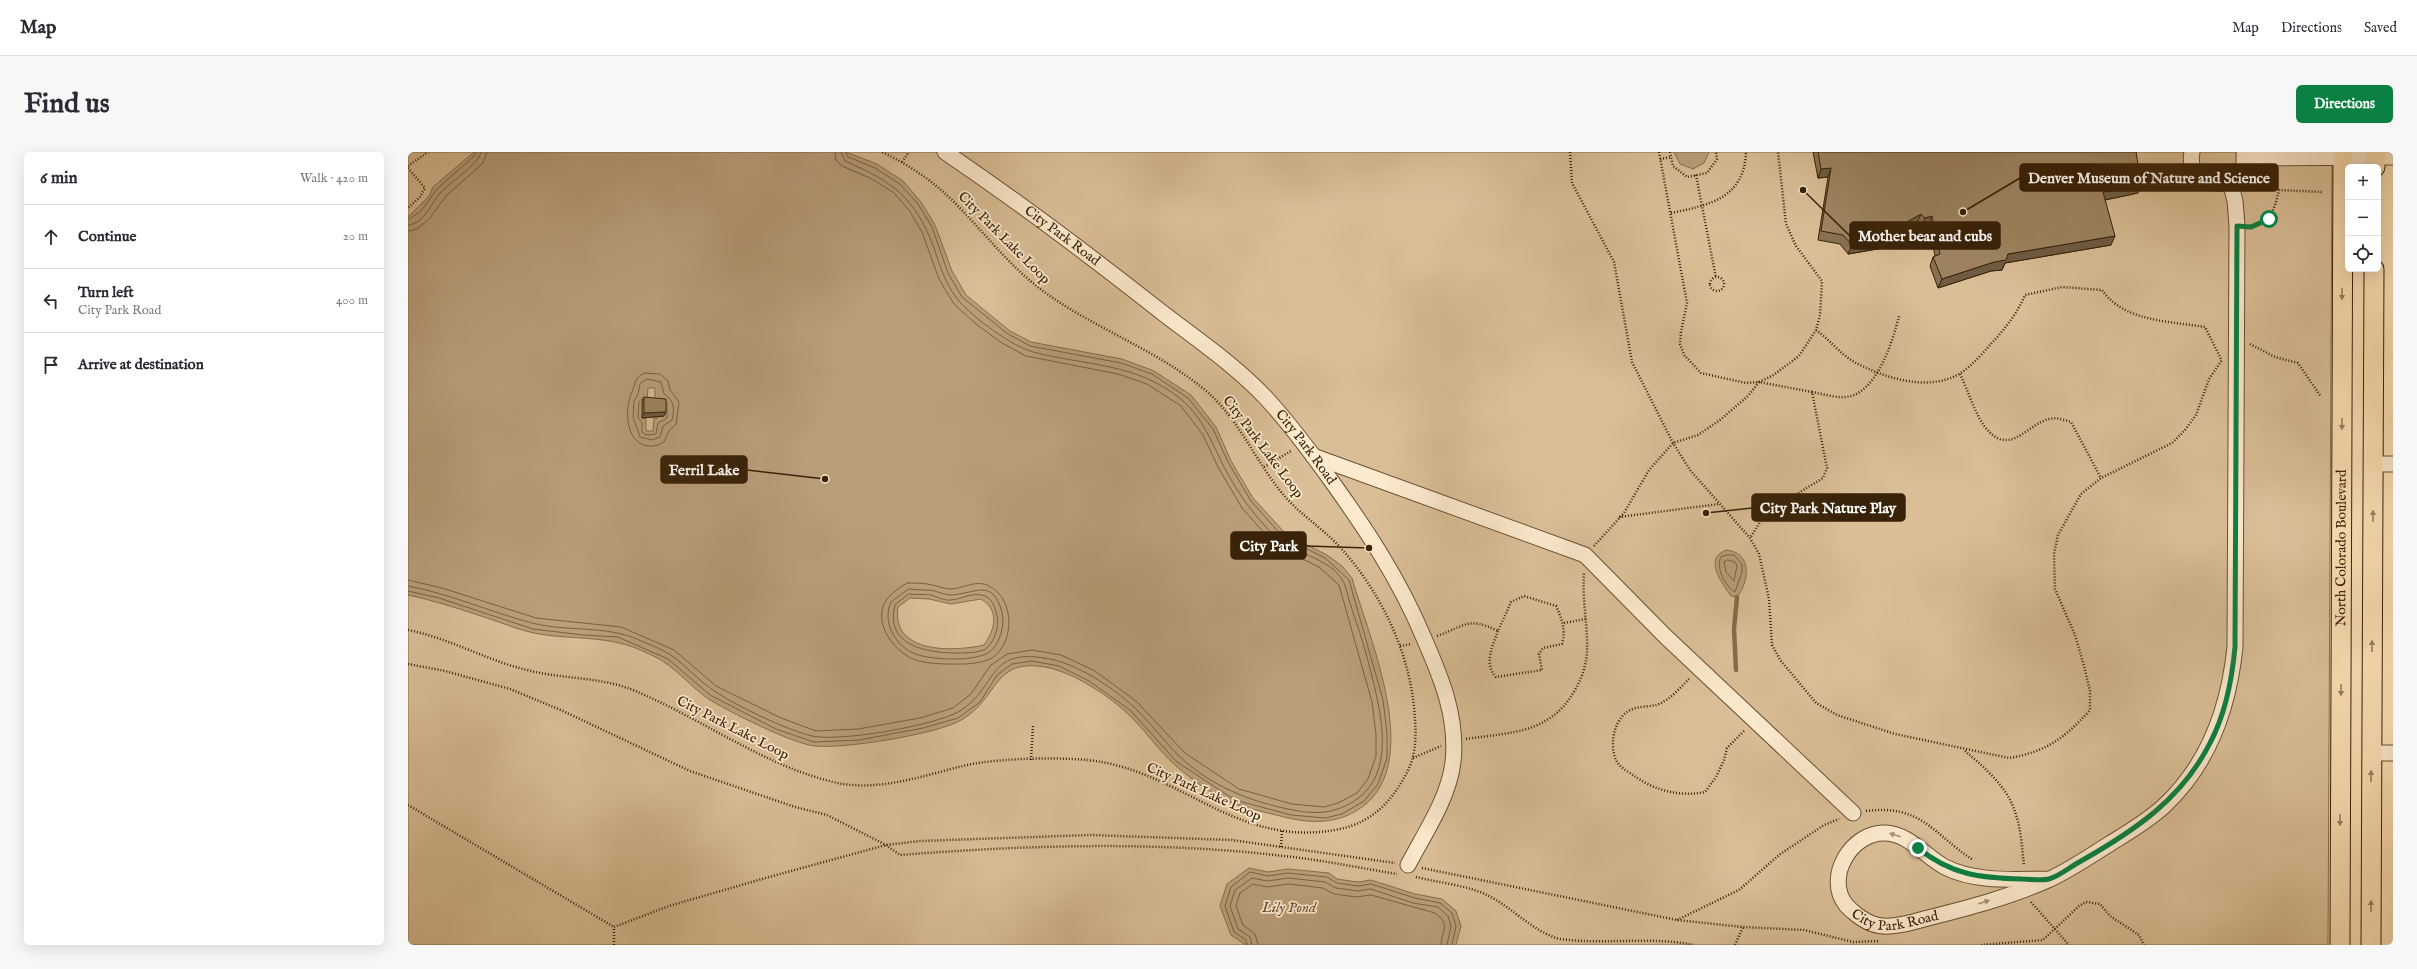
<!DOCTYPE html>
<html lang="en">
<head>
<meta charset="utf-8">
<style>
	:root { --surface:#fff; --page:#f7f7f7; --text:#2b2b33; --muted:#7c7c81; --line:#e1e1e2; --accent:#0b8043 }
	body { margin:0; font-family:"IM FELL English",serif; background:var(--page); color:var(--text) }
	.controls { position:absolute; right:12px; top:12px; display:grid; overflow:hidden; border-radius:6px; box-shadow:0 4px 16px #0002 }
	.controls button { width:36px; height:36px; display:grid; place-items:center; padding:0; border:0; border-bottom:1px solid var(--line); background:var(--surface); color:var(--text); font:20px sans-serif }
	.stop { position:absolute; width:12px; height:12px; margin:-9px; border:3px solid #0b8043; border-radius:50%; background:#fff }
	.stop.end { background:#0b8043; border-color:#fff; box-shadow:0 1px 4px #0008 }
	.list { margin:0; padding:0; list-style:none }
	h2 { display:flex; justify-content:space-between; align-items:center; height:52px; margin:0; padding:0 16px; font-size:17px }
	h2 small { font-size:13px; font-weight:400; color:var(--muted) }
	.list li { display:grid; grid-template-columns:26px 1fr auto; gap:12px; align-items:center; box-sizing:border-box; height:64px; padding:0 16px; border-top:1px solid var(--line) }
	.list b { display:block; font-size:15px; white-space:nowrap }
	.list p { margin:0; font-size:13px; white-space:nowrap; color:var(--muted) }
	.list em { font-size:13px; font-style:normal; color:var(--muted) }
	.icon { flex:none; width:22px; height:22px; fill:none; stroke:currentColor; stroke-width:2; stroke-linecap:round; stroke-linejoin:round }
	.map { position:relative; flex:none; width:1985px; height:793px; overflow:hidden; border-radius:6px }
	header { display:flex; align-items:center; gap:24px; box-sizing:border-box; height:56px; padding:0 20px; background:var(--surface); border-bottom:1px solid var(--line) }
	header strong { font-size:19px }
	nav { display:flex; gap:22px; margin-inline-start:auto; font-size:14px }
	.intro { display:flex; align-items:center; justify-content:space-between; box-sizing:border-box; height:96px; padding:0 24px }
	h1 { margin:0; font-size:28px }
	.button { padding:10px 18px; border-radius:6px; background:var(--accent); color:#fff; font-size:14px; font-weight:700 }
	main { display:flex; gap:24px; padding:0 24px }
	aside { flex:1; background:var(--surface); border-radius:6px; box-shadow:0 4px 16px #0002 }
	.map>svg:first-child { display:block }
	.green { fill:#dabe96; stroke:#89704f }
	.water { fill:#b99e79; stroke:#856c4c; fill-rule:evenodd }
	.lines { fill:none; stroke-linecap:round; stroke-linejoin:round }
	.shore { stroke:#786040; stroke-width:1 }
	.stream { stroke:#856c4c; stroke-width:4.5 }
	.minor-casing { stroke:#695133; stroke-width:17 }
	.major-casing { stroke:#382208; stroke-width:21 }
	.path { stroke:#382208; stroke-width:2.5; stroke-dasharray:1 2; stroke-linecap:butt }
	.minor { stroke:#fceace; stroke-width:15 }
	.major { stroke:#fbdeb3; stroke-width:19 }
	.wall { fill:#877253; stroke:#382208 }
	.shaded-wall { fill:#6e5c44; stroke:#382208 }
	.building { fill:#9d8461; stroke:#382208 }
	.oneway { fill:#9a805e }
	.oneway2 { fill:#a49075 }
	.route { stroke:#0b8043; stroke-width:5 }
	.labels { text-anchor:middle; dominant-baseline:central; stroke-width:3.5; stroke-linejoin:round; paint-order:stroke }
	.street-label { font-size:14px; fill:#382208; stroke:#fceace }
	.water-label { font-size:15px; font-style:italic; fill:#654d30; stroke:#fceace }
	.leader { fill:none; stroke:#382208; stroke-width:1.5 }
	.callout-dot { fill:#382208; stroke:#fceace; stroke-width:1.5 }
	.callout { fill:#382208; stroke:#382208; stroke-width:1.5 }
	.callout-label { font-size:15px; text-anchor:middle; font-weight:bold; fill:#fff }
</style>
</head>
<body>
<header>
<strong>Map</strong>
<nav><a>Map</a><a>Directions</a><a>Saved</a></nav>
</header>
<div class="intro"><h1>Find us</h1><a class="button">Directions</a></div>
<main>
<aside>
<h2>6 min<small>Walk · 420 m</small></h2>
<ul class="list">
<li><svg class="icon" aria-label="ahead" viewBox="0 0 24 24"><path d="M12 20V5M6 11l6-6 6 6"/></svg><div><b>Continue</b></div><em>20 m</em></li>
<li><svg class="icon" aria-label="left" viewBox="0 0 24 24"><path d="M17 20v-9H6M10 6l-5 5 5 5"/></svg><div><b>Turn left</b><p>City Park Road</p></div><em>400 m</em></li>
<li><svg class="icon" aria-label="arrive" viewBox="0 0 24 24"><path d="M6 21V4h12l-3 4 3 4H6"/></svg><div><b>Arrive at destination</b></div></li>
</ul>
</aside>
<div class="map">
<svg width="1985" height="793" viewBox="0 0 1985 793">
	<rect width="100%" height="100%" fill="#fbdeb3"/>
	<filter id="stains"><feTurbulence type="fractalNoise" baseFrequency=".005" numOctaves="4"/><feColorMatrix values="0 0 0 0 .2 0 0 0 0 .09 0 0 0 0 .02 0 0 0 .5 -.17"/></filter>
	<radialGradient id="worn" r=".72"><stop offset=".6" stop-color="#630" stop-opacity="0"/><stop offset="1" stop-color="#630" stop-opacity=".3"/></radialGradient>
	<path class="green" d="M0 0H1924L1920 793H0Z"/>
	<path class="water" d="M66 0H438L469 12 495 29 513 50 527 73 544 119 558 143 602 179 623 190 714 207 746 219 783 243 808 275 823 309 845 346 878 382 919 403 934 414 944 426C961 487 1020 617 948 659 924 673 899 671 872 664 857 660 841 657 827 652 807 645 783 627 767 613 750 598 738 579 722 564 702 544 665 520 637 515 585 506 591 545 555 567 532 582 436 597 407 594 385 592 319 559 299 546 285 536 273 522 259 512 251 506 239 501 230 497 197 483 160 488 126 481 111 478 97 472 82 467 55 458 28 449 0 443V65L21 44 25 35ZM240 236H247V249L250 264V266H246L245 279H238V266H234L239 250ZM502 446 521 447 543 452 573 447C592 458 587 478 576 493 545 500 483 502 490 455Z
		M1266 0H1301L1296 11 1285 17 1272 12Z
		M1318 398C1344 400 1342 429 1329 445L1323 444C1314 431 1295 407 1318 398Z
		M841 716 860 720 880 717 921 721 929 727 950 730 963 728 1007 742 1034 747 1048 759 1053 774 1048 793H838L823 783 812 754 819 732Z"/>
	<g class="lines">
		<path class="shore" d="M0 68 13 59 29 37 66 4 68 0
			M0 73C17 72 24 49 34 39 43 30 72 11 73 0
			M0 79 9 77 21 67 38 44 75 11 79 0
			M237 221 252 222 260 229 262 238 271 250 268 272 261 279 256 290C251 293 247 294 242 294 217 293 216 257 224 240 228 231 226 225 237 221Z
			M239 227 253 230 256 242C266 248 267 257 264 268L255 274 252 285 244 288 232 285 225 265 226 249 230 242 232 232Z
			M235 246 231 250 230 265 234 271V280L238 283 248 282 250 271 259 266V250
			M1319 403H1326L1334 412V420L1327 440C1318 435 1307 416 1313 405Z
			M1320 408 1327 410 1329 414 1326 429 1318 420 1316 410Z
			M0 428 34 436 128 466 213 475 266 498 308 534 373 566 408 579 450 577 512 566 545 556 563 542 582 514 599 502 624 498 653 503 687 519 728 549 777 601 831 637 884 652 916 655 930 651 949 641 960 627 968 604V582L964 550 931 433 911 415 868 394 834 356 810 315 795 283 773 254 739 232 710 222 618 204 594 191 568 172 546 152 531 127 514 80 501 58 485 40 462 26 434 14 428 8 427 0
			M500 431C508 431 517 431 524 433 530 434 536 437 542 437 555 437 568 427 581 434 606 446 608 489 584 506 577 510 563 512 555 512 539 512 515 513 501 505 479 493 461 460 485 441 490 437 494 433 500 431Z
			M0 434C43 442 82 460 124 471 159 480 198 473 231 488 243 493 256 498 267 506 280 516 291 529 305 538 326 553 379 578 404 584 432 590 524 574 550 560 592 536 576 492 646 508 673 514 710 539 730 559 744 573 756 589 770 603 802 634 843 650 885 658 906 662 924 662 943 651 994 622 970 550 959 505 954 486 947 467 941 448 940 444 937 432 935 429 921 405 888 403 869 386 847 366 830 341 816 315 804 291 795 266 774 248 728 210 678 214 625 200 602 193 567 167 551 149 538 134 532 114 526 96 507 45 485 30 437 9L433 0
			M501 437C508 438 515 438 522 438 529 439 536 443 543 443 567 442 584 425 594 460 597 473 592 494 580 501 564 510 520 508 505 501 486 492 474 469 483 450Z
			M0 439 31 446 125 477 175 483 210 485 260 507 302 543 368 577 406 590 451 588 515 576 550 566 572 550 589 523 604 512 624 509 651 514 681 529 722 558 769 610 827 648 883 663 917 666 934 662 956 649 970 632 979 606V581L975 548 941 428 917 406 875 385 843 349 820 310 805 277 780 246 744 222 713 211 622 194 600 182 554 145 540 121 524 75 510 52 492 32 467 16 440 5 438 0
			M501 442C508 443 516 442 523 443 529 445 537 449 543 448 553 447 563 441 573 443 582 444 586 452 588 460 592 472 588 487 579 496 573 501 557 501 549 501 519 501 476 494 487 453Z
			M839 793 838 788 826 780 817 754 823 735 842 720 860 724 880 721 919 725 929 731 950 734 963 732 1007 746 1032 751 1044 761 1048 774 1044 793
			M844 793 842 785 830 777 822 754 827 738 844 726 859 729 881 726 917 730 928 736 950 739 963 737 1005 751 1030 755 1040 764 1043 774 1039 793
			M850 793 847 782 835 773 828 754 832 741 845 732 859 735 881 732 915 736 926 742 948 745 963 743 1027 761C1043 773 1034 777 1033 793"/>
		<path class="stream" d="M1328 518 1326 477 1329 445"/>
		<g class="minor-casing">
			<g id="minor">
				<path id="s1" d="M537 0C612 51 685 106 756 162 790 188 828 214 858 246 881 271 902 299 922 327 958 377 991 427 1015 484 1033 525 1050 565 1045 610 1041 646 1016 682 1000 713"/>
				<path d="M1784 0C1776 41 1842 43 1836 0"/>
				<path d="M1836 6 1985 5"/>
				<path d="M905 304 1177 403 1258 485 1445 661"/>
				<path d="M1965 312H1985"/>
				<path d="M1963 601H1985"/>
				<path id="s2" d="M1641 727C1608 727 1568 731 1537 715 1518 705 1501 682 1478 681 1444 679 1416 725 1438 753 1444 760 1456 769 1465 772 1481 778 1504 770 1520 766 1560 756 1602 745 1640 728 1662 718 1682 704 1703 691 1721 680 1741 668 1756 654 1801 612 1821 554 1827 495L1829 74 1827 49 1822 29"/>
			</g>
		</g>
		<g class="major-casing">
			<g id="major">
				<path d="M1967 15 1968 0"/>
				<path id="s3" d="M1932 793 1935 0"/>
				<path d="M1963 793 1966 117"/>
			</g>
		</g>
		<path class="path" d="M1162 0 1164 31 1206 110 1224 210 1265 291 1282 318 1342 386 1351 402 1361 447 1364 493 1373 509 1408 551 1429 563 1487 582 1601 606C1638 600 1657 586 1682 558V539L1676 514 1667 483 1647 437 1646 402 1650 383 1673 342 1693 326 1764 291 1777 278 1788 263 1801 227 1814 208
			M1251 0 1279 151 1273 180 1272 192 1276 203 1293 221 1338 231 1351 230 1364 224 1391 204 1408 178 1412 163 1414 129 1388 94 1378 72 1370 0
			M1262 0 1265 14 1279 25 1299 21 1309 7 1308 0
			M1252 7 1263 5
			M494 10 501 0
			M0 14 20 0
			M0 16 17 36 12 45 0 56
			M1288 23 1308 126
			M1263 61C1301 53 1336 47 1338 0
			M1844 75C1864 65 1866 60 1871 38L1915 40
			M1302 132a7 7 0 1 1 14 0a7 7 0 1 1-14 0Z
			M1408 178C1422 188 1433 203 1448 211 1477 226 1520 240 1551 222 1563 215 1573 203 1582 193 1596 178 1609 162 1617 143L1654 135 1694 138C1716 170 1762 169 1797 175L1813 207
			M1842 192 1867 205 1890 211 1913 245
			M1552 222C1560 238 1566 260 1577 275 1601 306 1618 273 1641 267 1649 265 1656 268 1663 270L1693 326
			M1404 240C1415 242 1428 246 1438 245 1469 242 1485 188 1491 164
			M856 315 883 299
			M1211 365 1311 352
			M1186 394 1216 361 1241 318 1265 291 1290 283 1312 268 1340 244 1351 230 1404 240 1419 316 1415 326 1358 361 1342 386
			M1156 471 1178 467
			M0 478C44 487 77 508 119 518 157 528 196 524 232 541 297 569 356 613 425 630 470 641 516 623 559 613 592 606 660 604 694 610 780 626 834 697 932 677 966 670 987 646 1001 616 1008 601 1008 584 1007 568 1004 504 974 441 931 394 913 375 890 361 874 341 845 306 829 262 792 234 744 196 684 175 635 139 601 114 575 79 546 50 525 29 501 13 474 0
			M1029 484C1058 474 1059 464 1090 479L1103 450 1116 444 1148 454C1154 467 1158 478 1154 492L1135 496 1131 502 1134 518 1088 525C1075 512 1085 493 1090 479
			M992 494 1004 492
			M0 512 37 519 102 537 155 559 282 619 387 655 419 663 478 693 492 703C619 693 749 689 876 704 914 708 952 716 989 722
			M1281 527C1272 536 1261 549 1248 553 1239 555 1227 554 1219 560 1205 570 1201 595 1209 610 1213 616 1222 621 1228 625 1248 639 1273 645 1297 640L1308 625 1316 608 1319 596 1337 578
			M1058 587C1104 580 1142 582 1167 538 1174 526 1178 514 1179 500 1180 474 1174 448 1176 421
			M1557 599C1575 614 1598 634 1606 657 1613 675 1614 695 1616 714
			M1005 606 1033 594
			M623 608 625 574
			M0 653 206 775
			M1458 659C1514 652 1525 682 1565 708
			M873 695 874 679
			M1014 716 1269 768 1335 775 1396 778 1445 790 1470 789
			M1008 725C1028 730 1062 734 1079 743 1104 755 1125 780 1152 787 1196 793 1242 784 1286 793
			M1623 750 1661 793
			M1269 768 1331 738 1371 703 1416 673 1431 667
			M206 775 261 754 361 725 478 693 512 689 682 683 824 688 987 711
			M206 793V775
			M1327 793 1335 775
			M1573 793 1635 788 1671 754 1678 750 1692 752 1702 764 1731 783 1736 793"/>
		<use href="#minor" class="minor"/>
		<use href="#major" class="major"/>
	</g>
	<path class="wall" d="M1405 0H1728L1730 41 1697 48 1703 93 1597 111 1594 118 1583 119 1530 136 1522 114 1525 105 1527 104 1521 73 1513 75 1509 71 1497 78 1496 83 1493 93 1440 102 1432 92 1410 88 1420 25 1410 26Z
		M236 245 256 264 234 266V250Z"/>
	<path class="shaded-wall" d="M1423 16 1420 25 1410 26 1413 17Z
		M1733 32 1730 41 1692 49 1695 40Z
		M1513 62 1509 71 1496 79 1499 70Z
		M1524 64 1521 73 1513 75 1517 66Z
		M1496 83 1493 93 1440 102 1444 93Z
		M1707 84 1703 93 1597 111 1594 118 1583 119 1530 136 1534 127 1586 110 1600 102Z
		M258 260 256 264 234 266 236 261Z"/>
	<path class="building" d="M1410 0H1728L1733 32 1695 40 1707 84 1600 102 1598 108 1586 110 1534 127 1525 105 1532 102 1524 64 1517 66 1513 62 1499 70 1496 83 1444 93 1435 83 1413 79 1423 16 1413 17Z
		M236 245 258 247V260L236 261Z"/>
	<defs><path id="oneway-solid" d="M-6-.8H1V-3.2L6.5 0L1 3.2V.8H-6Z"/></defs>
	<g class="oneway">
		<use href="#oneway-solid" transform="translate(1934 142) rotate(90)"/>
		<use href="#oneway-solid" transform="translate(1934 272) rotate(90)"/>
		<use href="#oneway-solid" transform="translate(1965 364) rotate(-90)"/>
		<use href="#oneway-solid" transform="translate(1964 494) rotate(-90)"/>
		<use href="#oneway-solid" transform="translate(1933 538) rotate(90)"/>
		<use href="#oneway-solid" transform="translate(1963 624) rotate(-90)"/>
		<use href="#oneway-solid" transform="translate(1932 668) rotate(90)"/>
		<use href="#oneway-solid" transform="translate(1963 754) rotate(-90)"/>
	</g>
	<g class="oneway2">
		<use href="#oneway-solid" transform="translate(1487 683) rotate(-162)"/>
		<use href="#oneway-solid" transform="translate(1576 750) rotate(-17)"/>
	</g>
	<g class="lines">
		<path class="route" d="M1510 696C1543 723 1573 726 1614 727 1622 727 1634 729 1641 727 1652 724 1663 714 1673 709 1726 679 1774 647 1802 591 1818 561 1824 528 1827 495L1829 74 1843 75 1861 67"/>
	</g>
	<g class="labels">
		<g class="street-label">
			<text stroke="none"><textPath href="#s1" startOffset="144">City Park Road</textPath></text>
			<text transform="translate(596 86) rotate(45)">City Park Lake Loop</text>
			<text transform="translate(855 295) rotate(53)">City Park Lake Loop</text>
			<text stroke="none"><textPath href="#s1" startOffset="468">City Park Road</textPath></text>
			<text stroke="none"><textPath href="#s3" startOffset="397">North Colorado Boulevard</textPath></text>
			<text transform="translate(325 576) rotate(27)">City Park Lake Loop</text>
			<text transform="translate(796 640) rotate(24)">City Park Lake Loop</text>
			<text stroke="none"><textPath href="#s2" startOffset="330">City Park Road</textPath></text>
		</g>
		<g class="water-label">
			<text x="881" y="755">Lily Pond</text>
		</g>
	</g>
	<path class="leader" d="M1555 60L1612 26M1395 38L1442 84M417 327L339 318M1298 361L1344 356M961 396L898 394"/>
	<g class="callout-dot">
		<circle cx="1555" cy="60" r="4"/>
		<circle cx="1395" cy="38" r="4"/>
		<circle cx="417" cy="327" r="4"/>
		<circle cx="1298" cy="361" r="4"/>
		<circle cx="961" cy="396" r="4"/>
	</g>
	<g class="callout">
		<rect x="1612" y="12" width="258" height="27" rx="4"/>
		<rect x="1442" y="70" width="150" height="27" rx="4"/>
		<rect x="253" y="304" width="86" height="27" rx="4"/>
		<rect x="1344" y="342" width="153" height="27" rx="4"/>
		<rect x="823" y="380" width="75" height="27" rx="4"/>
	</g>
	<g class="callout-label">
		<text x="1741" y="31">Denver Museum of Nature and Science</text>
		<text x="1517" y="89">Mother bear and cubs</text>
		<text x="296" y="323">Ferril Lake</text>
		<text x="1420" y="361">City Park Nature Play</text>
		<text x="861" y="399">City Park</text>
	</g>
	<rect width="100%" height="100%" filter="url(#stains)"/>
	<rect width="100%" height="100%" fill="url(#worn)"/>
</svg>
<div class="controls">
<button>+</button>
<button>−</button>
<button><svg class="icon" aria-label="locate" viewBox="0 0 24 24"><circle cx="12" cy="12" r="6"/><path d="M12 2v4M12 18v4M2 12h4M18 12h4"/></svg></button>
</div>
<div class="stop" style="left:1861px;top:67px"></div>
<div class="stop end" style="left:1510px;top:696px"></div>
</div>
</main>
</body>
</html>
